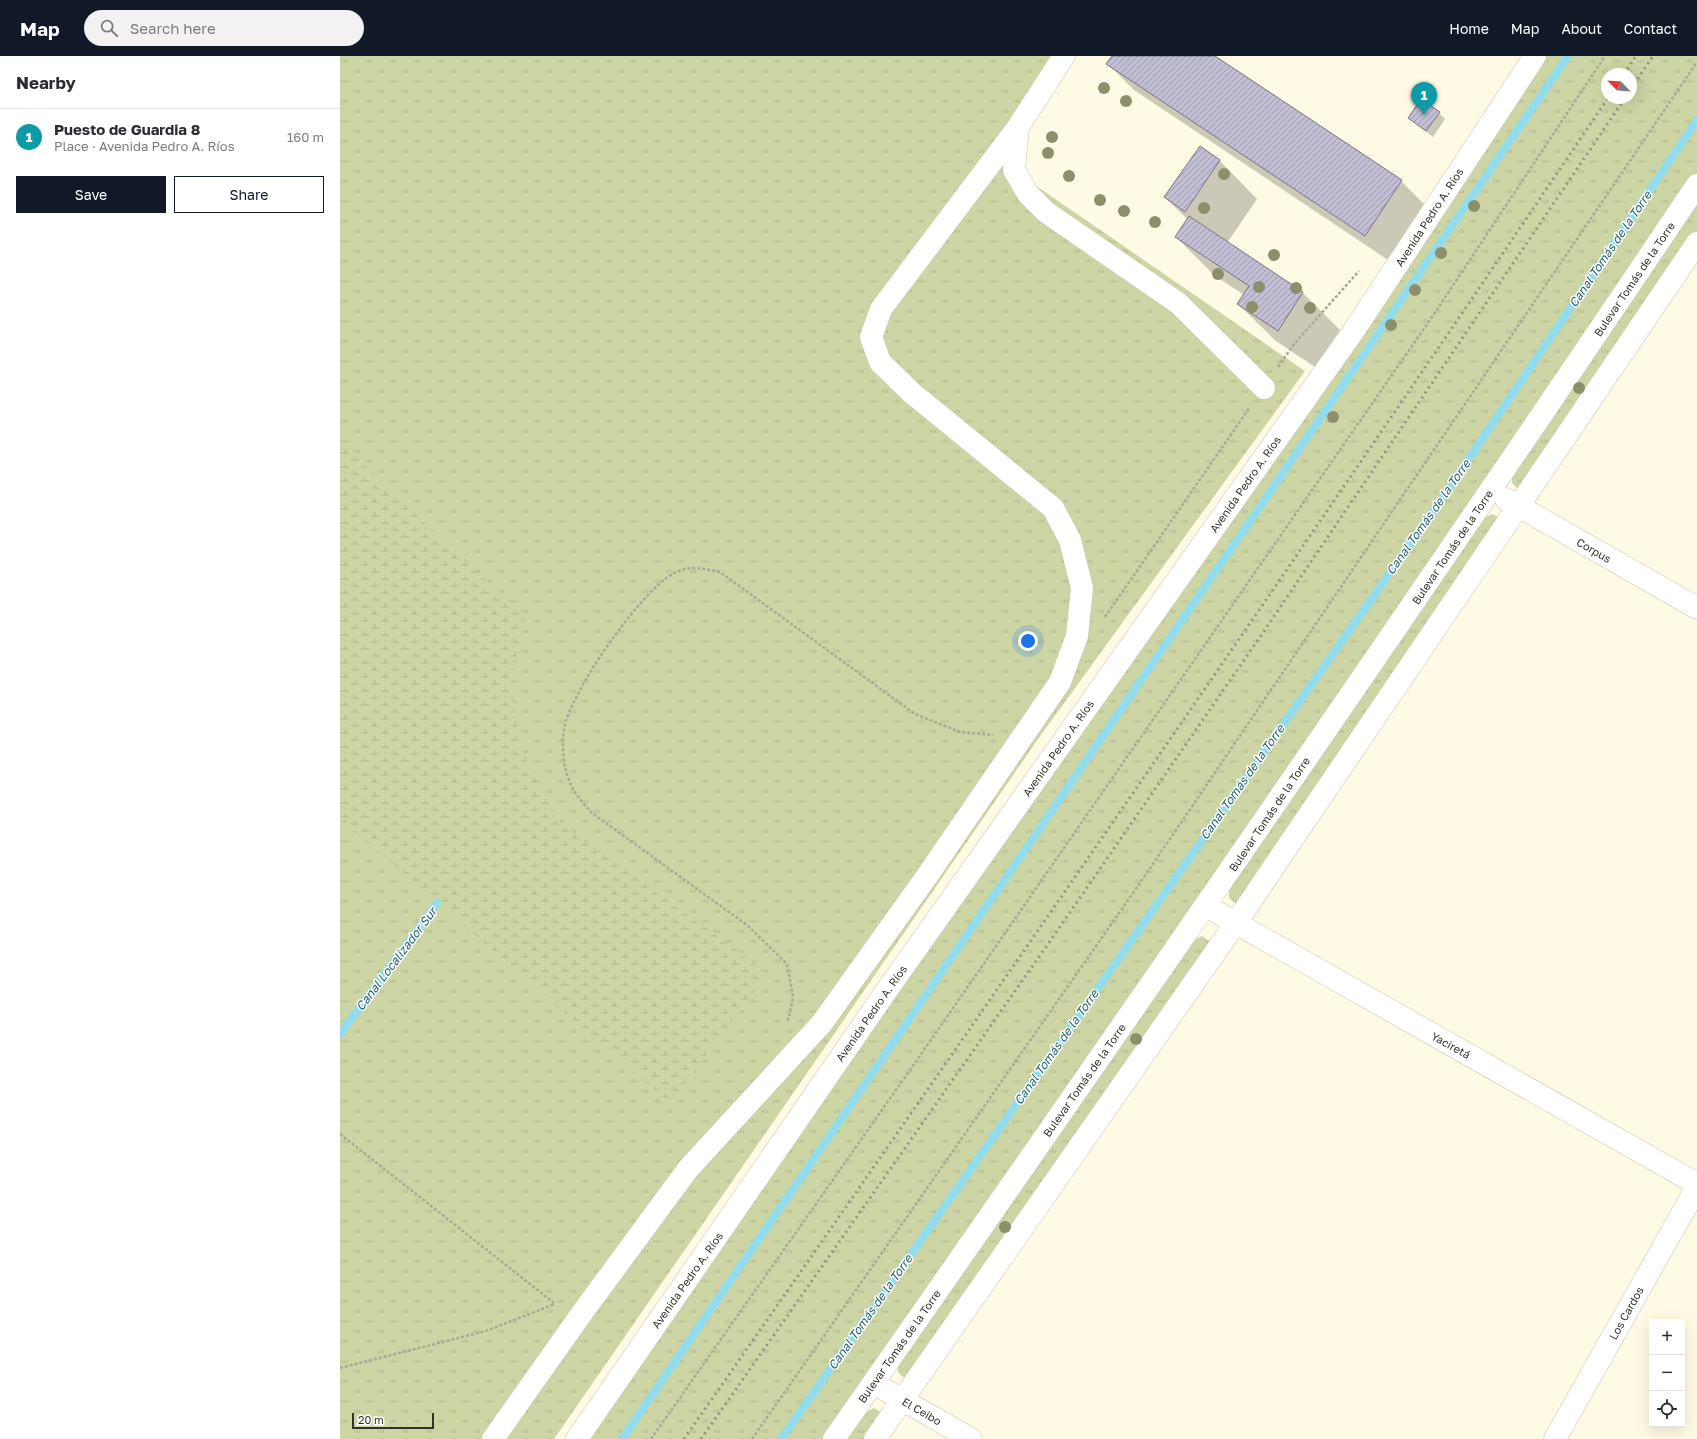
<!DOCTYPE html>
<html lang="en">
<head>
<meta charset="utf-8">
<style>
	:root { --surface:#fff; --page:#f2f2f3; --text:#2b2b33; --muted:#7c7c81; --line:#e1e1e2; --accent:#111827 }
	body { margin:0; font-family:"Golos Text",sans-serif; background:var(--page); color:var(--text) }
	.controls { position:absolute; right:12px; bottom:12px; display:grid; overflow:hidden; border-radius:0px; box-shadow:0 4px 16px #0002 }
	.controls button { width:36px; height:36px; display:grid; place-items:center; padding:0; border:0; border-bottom:1px solid var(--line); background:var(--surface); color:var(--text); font:20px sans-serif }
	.compass { position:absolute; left:1261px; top:12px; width:36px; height:36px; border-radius:50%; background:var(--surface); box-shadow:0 4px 16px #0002; rotate:295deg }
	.scale { position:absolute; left:12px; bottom:10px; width:82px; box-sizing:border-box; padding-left:4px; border:2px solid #33322a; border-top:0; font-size:11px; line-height:14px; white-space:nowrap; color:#33322a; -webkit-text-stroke:3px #fff; paint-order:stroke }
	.you { position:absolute; left:688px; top:585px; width:14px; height:14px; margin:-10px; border:3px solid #fff; border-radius:50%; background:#1a73e8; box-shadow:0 0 0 6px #1a73e833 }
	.badge { display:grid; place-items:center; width:26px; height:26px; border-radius:50%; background:var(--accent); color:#fff; font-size:13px; font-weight:700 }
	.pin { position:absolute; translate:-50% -33px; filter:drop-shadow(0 1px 2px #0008) }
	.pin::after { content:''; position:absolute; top:21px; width:14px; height:12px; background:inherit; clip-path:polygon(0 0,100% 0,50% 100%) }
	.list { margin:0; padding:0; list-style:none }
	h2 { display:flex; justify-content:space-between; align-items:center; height:52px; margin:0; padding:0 16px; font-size:17px }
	h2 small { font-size:13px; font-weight:400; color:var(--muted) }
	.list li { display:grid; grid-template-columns:26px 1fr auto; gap:12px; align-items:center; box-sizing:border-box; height:56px; padding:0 16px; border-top:1px solid var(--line) }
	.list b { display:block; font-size:15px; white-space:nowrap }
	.list p { margin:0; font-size:13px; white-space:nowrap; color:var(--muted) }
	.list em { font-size:13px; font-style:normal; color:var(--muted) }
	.actions { display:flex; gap:8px; padding:12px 16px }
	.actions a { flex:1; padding:9px 0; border:1px solid var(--accent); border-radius:0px; text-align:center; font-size:14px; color:var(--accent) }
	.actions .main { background:var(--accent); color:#fff }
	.icon { flex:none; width:22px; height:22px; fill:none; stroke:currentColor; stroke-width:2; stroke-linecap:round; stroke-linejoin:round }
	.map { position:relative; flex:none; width:1357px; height:1383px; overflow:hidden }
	header { display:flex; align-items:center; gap:24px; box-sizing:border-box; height:56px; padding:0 20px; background:var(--accent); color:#fff }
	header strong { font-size:19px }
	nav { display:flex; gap:22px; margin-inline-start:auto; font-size:14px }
	.search { width:280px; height:36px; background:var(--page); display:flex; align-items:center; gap:10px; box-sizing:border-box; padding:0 14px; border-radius:22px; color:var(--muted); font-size:15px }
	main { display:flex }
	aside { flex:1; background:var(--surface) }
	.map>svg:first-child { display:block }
	.grass { fill:url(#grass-tufts); fill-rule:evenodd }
	.wetland { fill:url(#wetland-marsh) }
	.shadow { fill:#0003 }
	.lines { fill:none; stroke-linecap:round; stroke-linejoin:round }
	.stream { stroke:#91ddee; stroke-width:8 }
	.building { fill:url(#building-hatch); stroke:#767486 }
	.minor-casing { stroke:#c8c4b0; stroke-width:23 }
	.major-casing { stroke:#c8c4b0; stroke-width:23 }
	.path { stroke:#aba898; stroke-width:2.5; stroke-dasharray:3 2; stroke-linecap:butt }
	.minor { stroke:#fff; stroke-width:22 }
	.major { stroke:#fff; stroke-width:22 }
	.rail { stroke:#959284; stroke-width:3; stroke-dasharray:2 4; stroke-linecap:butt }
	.tree { fill:#8d8e6a }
	.labels { text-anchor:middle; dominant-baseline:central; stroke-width:3; stroke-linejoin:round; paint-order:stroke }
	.street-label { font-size:11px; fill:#33322a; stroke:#fff }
	.water-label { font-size:12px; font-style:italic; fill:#22606c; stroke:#fff }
</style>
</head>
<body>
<header>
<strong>Map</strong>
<div class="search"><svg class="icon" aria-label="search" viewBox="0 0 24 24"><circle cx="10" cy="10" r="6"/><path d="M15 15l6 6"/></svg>Search here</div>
<nav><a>Home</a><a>Map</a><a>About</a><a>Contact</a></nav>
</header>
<main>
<aside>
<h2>Nearby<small></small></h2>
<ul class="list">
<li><span class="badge" style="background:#0f9aa8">1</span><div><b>Puesto de Guardia 8</b><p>Place · Avenida Pedro A. Ríos</p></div><em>160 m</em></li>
</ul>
<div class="actions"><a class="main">Save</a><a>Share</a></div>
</aside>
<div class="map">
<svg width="1357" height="1383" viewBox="0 0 1357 1383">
	<defs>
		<pattern id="grass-tufts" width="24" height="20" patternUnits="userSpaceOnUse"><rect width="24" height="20" fill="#ced5a4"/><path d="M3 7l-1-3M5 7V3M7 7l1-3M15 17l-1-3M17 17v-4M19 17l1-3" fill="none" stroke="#b1b78d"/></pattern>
		<pattern id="wetland-marsh" width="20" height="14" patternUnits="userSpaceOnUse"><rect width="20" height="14" fill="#ced5a4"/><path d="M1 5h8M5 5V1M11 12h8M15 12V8" fill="none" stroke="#b1b78d"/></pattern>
		<pattern id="building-hatch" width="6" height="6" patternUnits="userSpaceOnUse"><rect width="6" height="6" fill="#c2bfd4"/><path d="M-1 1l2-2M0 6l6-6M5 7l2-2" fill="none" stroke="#9e9cac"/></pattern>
	</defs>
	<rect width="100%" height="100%" fill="#fefae4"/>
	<path class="grass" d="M0 0H731L660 105 965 315 698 683 214 1383H0Z
		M1195 0H1357V129L494 1383H237ZM1267 18H1291V42H1267Z
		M1357 145V177L1185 431 1177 432 1172 427V419Z
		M1152 458 1160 462 902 846 895 847 889 842V834L1144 462Z
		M862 880 869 885V894L571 1321H563L558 1316V1308L854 884Z
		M534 1352 542 1357 529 1383H507L526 1356Z"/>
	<path class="wetland" d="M0 386 185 561 170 627 182 696 220 767 428 917 330 1047 97 847 0 760Z"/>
	<path class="shadow" d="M773 0H873L1061 125 1087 151 1051 206 794 34 768 8Z
		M1099 57 1105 63 1093 81 1069 62Z
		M860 91 880 105 917 143 887 187 963 237 1000 274 975 311 936 285 898 248 904 239 874 219 836 181 848 164 825 141Z"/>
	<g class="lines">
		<path class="stream" d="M0 978 97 847
			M282 1383 1228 0
			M441 1383 1101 444 1357 64"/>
	</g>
	<path class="building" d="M772 0H875L1062 124 1025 180 766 8Z
		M1081 43 1100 56 1086 75 1068 62Z
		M860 90 880 104 845 156 824 141Z
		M849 160 963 236 938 275 897 248 909 230 835 181Z"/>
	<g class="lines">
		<g class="minor-casing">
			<path id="minor" d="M724 0 678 71 674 114 688 138 706 156 838 247 924 332
				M1166 443 1357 552
				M866 850 1357 1128
				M533 1327 631 1383
				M153 1383 242 1257 348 1113 482 967 587 820 720 626 737 580 742 532 730 484 713 452 572 337 540 306 531 281 541 253 678 71
				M494 1383C785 967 1074 550 1357 129
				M535 1383 895 868 1357 187
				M1215 1383 1357 1131"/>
		</g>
		<g class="major-casing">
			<path id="major" d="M237 1383 547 934 1015 273 1195 0"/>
		</g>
		<path class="path" d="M938 311 954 288 1019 215
			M765 561 910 351
			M448 965 453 941 447 908 407 869 252 757C246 750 238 742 233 733 224 717 221 693 224 674 228 639 303 531 336 516 351 509 364 513 380 516L575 658 620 676 653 679
			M0 1078 214 1247
			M0 1312 146 1275 215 1248
			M311 1383 577 1004 1090 264 1265 0
			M412 1383 800 827 1357 6"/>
		<use href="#minor" class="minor"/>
		<use href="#major" class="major"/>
		<path class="rail" d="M1284 18 1296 0
			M1291 33 1313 0
			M344 1383C655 938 964 492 1268 42
			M361 1383 715 878 922 578 1285 42"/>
	</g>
	<g class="tree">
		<circle cx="764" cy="32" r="6"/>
		<circle cx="786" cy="45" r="6"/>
		<circle cx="712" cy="81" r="6"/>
		<circle cx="708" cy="97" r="6"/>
		<circle cx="884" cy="118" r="6"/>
		<circle cx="729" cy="120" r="6"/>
		<circle cx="760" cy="144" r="6"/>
		<circle cx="1134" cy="150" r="6"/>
		<circle cx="864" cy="152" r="6"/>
		<circle cx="784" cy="155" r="6"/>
		<circle cx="815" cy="166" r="6"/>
		<circle cx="1101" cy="197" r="6"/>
		<circle cx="934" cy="199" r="6"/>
		<circle cx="878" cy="218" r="6"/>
		<circle cx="919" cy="231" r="6"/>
		<circle cx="956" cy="232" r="6"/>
		<circle cx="1075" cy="234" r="6"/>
		<circle cx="912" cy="251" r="6"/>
		<circle cx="970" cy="252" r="6"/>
		<circle cx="1051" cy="269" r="6"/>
		<circle cx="1239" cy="332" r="6"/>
		<circle cx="993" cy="361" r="6"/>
		<circle cx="796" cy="983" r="6"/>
		<circle cx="665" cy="1171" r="6"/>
	</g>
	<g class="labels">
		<g class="street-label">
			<text transform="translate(1089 161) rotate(-57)">Avenida Pedro A. Ríos</text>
			<text transform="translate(1294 223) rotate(-56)">Bulevar Tomás de la Torre</text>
			<text transform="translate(905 428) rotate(-55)">Avenida Pedro A. Ríos</text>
			<text transform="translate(1112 491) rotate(-56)">Bulevar Tomás de la Torre</text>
			<text transform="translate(1254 494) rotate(30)">Corpus</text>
			<text transform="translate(718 692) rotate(-55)">Avenida Pedro A. Ríos</text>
			<text transform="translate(929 758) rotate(-56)">Bulevar Tomás de la Torre</text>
			<text transform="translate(531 957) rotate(-55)">Avenida Pedro A. Ríos</text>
			<text transform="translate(1111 989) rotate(29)">Yaciretá</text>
			<text transform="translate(744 1024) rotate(-55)">Bulevar Tomás de la Torre</text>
			<text transform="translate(347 1224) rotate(-55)">Avenida Pedro A. Ríos</text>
			<text transform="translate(1286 1257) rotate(-61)">Los Cardos</text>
			<text transform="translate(559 1290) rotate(-55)">Bulevar Tomás de la Torre</text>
			<text transform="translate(582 1355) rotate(30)">El Ceibo</text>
		</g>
		<g class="water-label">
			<text transform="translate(1270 193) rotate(-56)">Canal Tomás de la Torre</text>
			<text transform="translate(1088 461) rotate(-55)">Canal Tomás de la Torre</text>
			<text transform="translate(902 726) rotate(-55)">Canal Tomás de la Torre</text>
			<text transform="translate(56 903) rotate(-53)">Canal Localizador Sur</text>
			<text transform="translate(716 991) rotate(-55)">Canal Tomás de la Torre</text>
			<text transform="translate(530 1256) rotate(-55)">Canal Tomás de la Torre</text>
		</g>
	</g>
</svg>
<div class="controls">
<button>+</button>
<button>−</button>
<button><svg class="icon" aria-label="locate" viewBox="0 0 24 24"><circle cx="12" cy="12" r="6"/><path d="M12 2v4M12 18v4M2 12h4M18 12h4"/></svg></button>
</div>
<svg class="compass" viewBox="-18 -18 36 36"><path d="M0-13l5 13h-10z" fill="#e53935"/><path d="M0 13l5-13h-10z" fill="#7c7c81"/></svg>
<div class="scale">20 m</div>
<div class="you"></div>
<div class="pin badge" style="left:1084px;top:59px;background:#0f9aa8">1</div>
</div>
</main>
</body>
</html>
